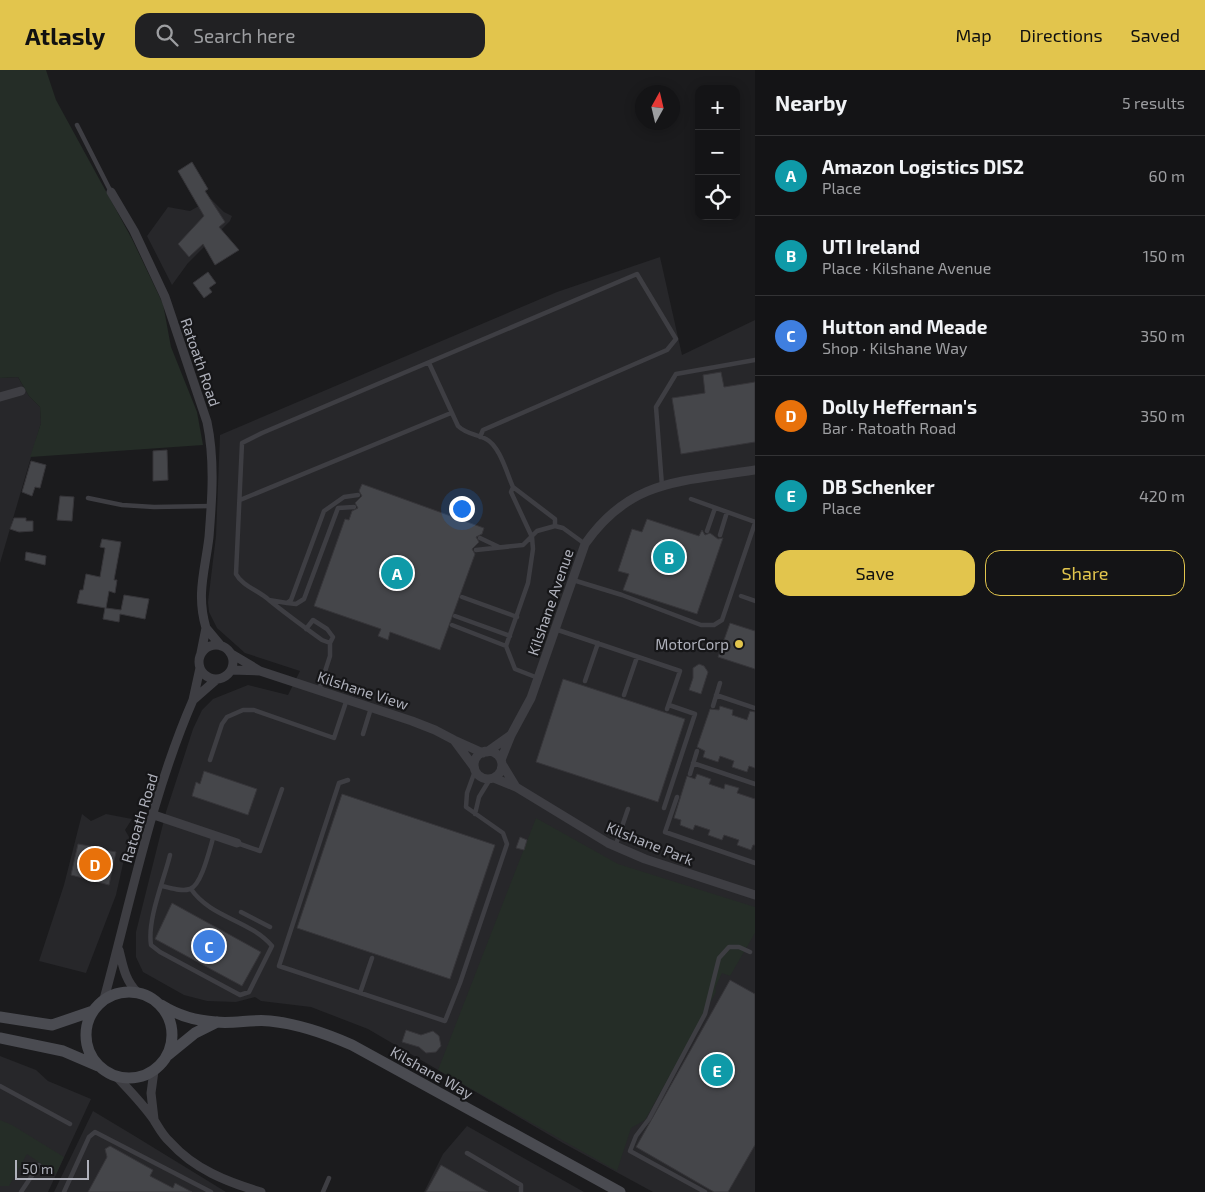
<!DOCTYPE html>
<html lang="en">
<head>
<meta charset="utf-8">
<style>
	:root { --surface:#141416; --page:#212123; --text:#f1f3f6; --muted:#9d9ea1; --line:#333335; --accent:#e2c54d }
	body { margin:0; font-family:"Exo 2",sans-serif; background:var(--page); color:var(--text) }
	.controls { position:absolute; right:15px; top:15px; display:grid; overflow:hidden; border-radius:10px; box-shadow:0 2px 12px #0003 }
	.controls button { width:45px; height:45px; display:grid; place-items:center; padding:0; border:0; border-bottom:1px solid var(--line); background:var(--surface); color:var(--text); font:25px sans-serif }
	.compass { position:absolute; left:635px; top:15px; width:45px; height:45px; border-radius:50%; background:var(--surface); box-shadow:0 2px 12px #0003; rotate:8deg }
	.scale { position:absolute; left:15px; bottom:12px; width:74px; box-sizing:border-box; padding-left:5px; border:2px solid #afb1bb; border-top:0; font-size:14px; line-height:18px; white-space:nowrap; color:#afb1bb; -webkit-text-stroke:4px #161618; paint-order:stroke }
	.you { position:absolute; left:461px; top:438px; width:18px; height:18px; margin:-12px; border:4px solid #fff; border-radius:50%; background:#1a73e8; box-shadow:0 0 0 8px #1a73e833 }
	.badge { display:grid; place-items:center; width:32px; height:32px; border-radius:50%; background:var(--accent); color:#fff; font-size:16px; font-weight:700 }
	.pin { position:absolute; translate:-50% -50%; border:2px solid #fff; box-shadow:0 1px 5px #0006 }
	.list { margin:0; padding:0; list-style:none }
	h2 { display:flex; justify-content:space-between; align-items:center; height:65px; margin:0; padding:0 20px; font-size:21px }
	h2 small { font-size:16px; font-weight:400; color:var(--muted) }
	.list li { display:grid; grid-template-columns:32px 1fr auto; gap:15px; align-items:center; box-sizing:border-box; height:80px; padding:0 20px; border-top:1px solid var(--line) }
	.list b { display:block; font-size:19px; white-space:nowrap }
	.list p { margin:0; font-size:16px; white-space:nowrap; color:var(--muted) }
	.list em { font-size:16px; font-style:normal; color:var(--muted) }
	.actions { display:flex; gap:10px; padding:15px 20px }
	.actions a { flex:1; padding:11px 0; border:1px solid var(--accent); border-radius:15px; text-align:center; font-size:18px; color:var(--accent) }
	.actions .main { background:var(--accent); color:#111 }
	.icon { flex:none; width:28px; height:28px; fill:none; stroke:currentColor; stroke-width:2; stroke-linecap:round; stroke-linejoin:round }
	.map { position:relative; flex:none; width:755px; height:1122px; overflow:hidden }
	header { display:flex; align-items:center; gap:30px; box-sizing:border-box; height:70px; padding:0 25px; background:var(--accent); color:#111 }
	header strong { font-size:24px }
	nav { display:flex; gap:28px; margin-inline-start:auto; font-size:18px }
	.search { width:350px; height:45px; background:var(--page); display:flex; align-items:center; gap:12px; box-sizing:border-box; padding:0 18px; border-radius:15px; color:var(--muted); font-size:19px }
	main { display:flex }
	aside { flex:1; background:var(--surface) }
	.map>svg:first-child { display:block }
	.built { fill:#27272a }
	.green { fill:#252d27 }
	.building { fill:#45464a; stroke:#363539 }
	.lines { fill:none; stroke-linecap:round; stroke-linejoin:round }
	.lane { stroke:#3e3e43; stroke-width:4.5 }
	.street { stroke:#3e3e43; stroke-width:9 }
	.secondary { stroke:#4a4b51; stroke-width:11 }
	.poi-dot { fill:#e2c54d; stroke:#161618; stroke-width:2 }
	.labels { text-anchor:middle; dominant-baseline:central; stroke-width:4.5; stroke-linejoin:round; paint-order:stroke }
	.street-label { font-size:15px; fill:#afb1bb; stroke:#161618 }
	.poi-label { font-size:15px; fill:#afb1bb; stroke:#161618; text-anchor:end }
</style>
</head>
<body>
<header>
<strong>Atlasly</strong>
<div class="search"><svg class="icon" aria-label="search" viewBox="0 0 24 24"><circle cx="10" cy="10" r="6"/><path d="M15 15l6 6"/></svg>Search here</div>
<nav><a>Map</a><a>Directions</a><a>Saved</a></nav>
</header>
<main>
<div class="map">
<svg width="755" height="1122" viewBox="0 0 755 1122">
	<rect width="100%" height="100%" fill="#1b1b1d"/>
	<path class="built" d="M211 129 224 142 232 146 230 151 188 193 172 215 147 166 168 137 190 141Z
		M660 187 682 285 755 250V1122H653L563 1073 368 959 311 937 261 931 255 927 236 932 207 931 184 925 143 902 136 887V862L166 742 193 659 202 640 213 629 248 615 288 625 300 601 245 583 217 558 209 542 208 532 216 466 220 365 557 222Z
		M18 307 29 326 40 337 41 353 0 493V308Z
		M82 744 91 751 106 744 132 749 125 760 129 767 116 825 86 903 39 891 64 815Z
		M0 986 36 1000 48 1011 91 1029 48 1122H0Z
		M93 1041 133 1065 226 1122H54Z
		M467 1056 584 1122H424L443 1084Z"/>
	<path class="green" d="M0 0H46L56 30 132 169 163 234 171 277 197 342 203 375 30 387 41 353 40 337 29 326 18 307 0 308Z
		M536 748 618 794 755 837V863L730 906 722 903 715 918 716 922 645 1050 631 1058 617 1101 438 1000Z
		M0 1050 12 1055 64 1087 56 1104 27 1084 9 1116H0Z"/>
	<path class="building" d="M192 92 208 119 205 121 225 152 219 157 239 180 215 195 203 174 189 187 178 174 204 146 178 101Z
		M208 202 216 213 209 218 212 222 204 228 193 213Z
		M721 302 724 317 755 312V372L681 384 672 328 705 323 703 305Z
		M167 380 168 410 153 411V381Z
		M31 391 46 395 40 418 35 417 32 426 22 422Z
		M362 414 484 458 482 464 476 467 479 472 472 479 475 484 440 580 390 562 388 570 378 566 381 559 314 536 345 449 349 450 352 441 358 438 355 433 362 426 359 421Z
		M60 426 74 427 72 451 57 450Z
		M14 448H26V451H33V461L19 462 10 459Z
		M647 449 699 466 702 460 705 465 710 463 718 469 723 468 697 544 623 520 629 504 618 501 632 459 642 462Z
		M102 469 121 472 114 510H117L115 523 109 521 106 538 121 540 124 525 149 529 145 549 120 544 119 552 103 549 105 538 77 533 80 520H83L86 504 100 507 105 478 100 477Z
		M26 482 46 486 45 495 25 490Z
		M730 553 755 561V599L718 587Z
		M699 594 704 596 708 602 701 624 689 620 693 608V598Z
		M563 609 685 649 658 732 536 692Z
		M720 636 733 640 732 645 747 650 750 641 755 642V698L749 696 747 702 732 697 734 691 720 686 718 692 703 687 705 681 697 677 710 639 719 640Z
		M204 701 257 719 248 745 192 726 196 712 200 714Z
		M697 704 711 709 709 714 724 719 725 714 739 718 737 723 755 729V775H753L751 780 737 775 739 770 724 765 722 770 708 765 710 760 695 755 693 760 680 755 681 750 674 748 687 706 695 709Z
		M342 724 495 775 450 909 297 858Z
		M520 767 527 770 524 780 516 778Z
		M78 774 90 776 88 784 104 788 105 780 116 782 109 815 71 805Z
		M172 833 261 882 242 916 155 869Z
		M730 910 755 924V1075L728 1122H714L636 1077Z
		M406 960 421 965 433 961 439 966 441 976 436 982 426 983 419 977 402 972Z
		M110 1076 153 1100 150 1106 173 1118 175 1113 192 1122H88L107 1087 105 1079Z
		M441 1095 488 1122H426Z"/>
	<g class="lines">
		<path class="lane" d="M77 55 111 122
			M429 293 458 356C466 364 476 364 486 369 500 376 507 404 513 417L511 422 532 467 533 479 528 513 506 576 515 599 538 608
			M662 416 656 337 676 304 755 290
			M513 417 555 449V456
			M88 428 122 435 154 437 211 436
			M691 429 755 452
			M240 430 451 343
			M707 461 715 438
			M720 465 727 442
			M480 468 499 477
			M476 480 523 475 537 461 555 456 563 458 585 474
			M573 510 622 525 701 555H714L722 550 755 453
			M741 526 755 531
			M462 527 517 547
			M269 530 287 533 291 530 324 441 344 427 358 425
			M287 533 296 534 304 529 338 438 354 437
			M455 546 510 566
			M452 555 506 576
			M306 559 313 550 327 559 333 567 330 573V586L319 620
			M555 559 680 601 667 639
			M330 573 322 570C304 557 286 544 269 530 260 521 242 516 236 504L242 373 262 363 637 204 676 269 667 280 483 360 480 367
			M585 611 598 573
			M624 625 637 587
			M716 625 755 638
			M713 636 720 613
			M363 664 371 638
			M210 690 222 654 227 647 243 640H254L334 668 347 629
			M693 693 755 714
			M690 704 697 681
			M348 710 339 713 279 896 445 951 460 913 507 774 503 763 466 737 467 723 475 701
			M677 727 665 762 755 793
			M664 738 695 644 669 635
			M475 744 479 727 490 709
			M237 773 260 781 282 719
			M615 777 628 739
			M170 785C164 810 147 849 151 875L160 882 240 925 249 922 272 876C250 850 211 848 191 819
			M162 816C171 818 181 822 190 819 202 815 210 777 214 765
			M241 842 270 857
			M360 923 372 888
			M0 1016 70 1054
			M467 1083 521 1115V1122
			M21 1122 39 1095
			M64 1122 89 1067 95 1062 211 1122
			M323 1122 329 1108
			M705 1122 630 1081 636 1066 649 1049 705 944 719 888 729 877H739L750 882"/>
		<path class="street" d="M111 122 134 161 165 227 207 352C215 390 212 429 209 467 205 501 196 524 206 558
			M0 327 21 321
			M199 592a17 17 0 1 1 34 0a17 17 0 1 1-34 0Z
			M201 583 206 558 221 576
			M230 583 260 601 231 600
			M200 598 193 630 217 609
			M260 601 412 651 435 660 454 670
			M511 665 531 628 585 474C631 408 682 412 755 400
			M474 695a14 14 0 1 1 28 0a14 14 0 1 1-28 0Z
			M487 682 511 665 501 690
			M474 697 454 670 483 683
			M494 708 516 717 502 694
			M516 717 608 773 645 789 755 825
			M154 745 237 773
			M119 880C123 896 125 910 137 922
			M104 929C131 830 152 724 193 630
			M154 1001 151 1023 154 1049
			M116 1006C129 1020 143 1034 154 1050 159 1058 163 1066 170 1072 194 1099 227 1112 261 1122"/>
		<path class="secondary" d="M86 965a43 43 0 1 1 86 0a43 43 0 1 1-86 0Z
			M161 935C177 945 196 951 216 952 234 954 252 949 270 951 299 954 325 963 352 975L620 1122
			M0 947 52 955 93 941
			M0 968 63 981 98 996
			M168 985 195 963 217 952"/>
	</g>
	<circle class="poi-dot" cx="739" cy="574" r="5"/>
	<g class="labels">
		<g class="street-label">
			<text transform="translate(201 292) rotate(71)">Ratoath Road</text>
			<text transform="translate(550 532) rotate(-71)">Kilshane Avenue</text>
			<text transform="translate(363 620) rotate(18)">Kilshane View</text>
			<text transform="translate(139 748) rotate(-73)">Ratoath Road</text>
			<text transform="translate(650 773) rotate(22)">Kilshane Park</text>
			<text transform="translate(432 1002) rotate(29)">Kilshane Way</text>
		</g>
		<g class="poi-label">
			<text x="729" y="574">MotorCorp</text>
		</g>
	</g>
</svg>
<div class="controls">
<button>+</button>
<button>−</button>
<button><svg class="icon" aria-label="locate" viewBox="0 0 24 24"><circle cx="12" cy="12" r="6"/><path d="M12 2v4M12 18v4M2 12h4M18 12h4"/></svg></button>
</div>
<svg class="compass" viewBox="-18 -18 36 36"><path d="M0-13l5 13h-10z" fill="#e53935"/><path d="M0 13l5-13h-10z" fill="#9d9ea1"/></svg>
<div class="scale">50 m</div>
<div class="you"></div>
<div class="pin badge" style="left:397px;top:503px;background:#0f9aa8">A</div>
<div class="pin badge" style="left:669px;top:487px;background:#0f9aa8">B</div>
<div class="pin badge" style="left:209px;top:876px;background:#3f7fe0">C</div>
<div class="pin badge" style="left:95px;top:794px;background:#e8710a">D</div>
<div class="pin badge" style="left:717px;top:1000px;background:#0f9aa8">E</div>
</div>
<aside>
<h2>Nearby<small>5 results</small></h2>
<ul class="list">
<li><span class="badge" style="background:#0f9aa8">A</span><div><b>Amazon Logistics DIS2</b><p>Place</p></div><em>60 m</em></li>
<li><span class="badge" style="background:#0f9aa8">B</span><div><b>UTI Ireland</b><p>Place · Kilshane Avenue</p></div><em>150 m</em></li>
<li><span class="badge" style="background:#3f7fe0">C</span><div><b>Hutton and Meade</b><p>Shop · Kilshane Way</p></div><em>350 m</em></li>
<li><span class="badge" style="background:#e8710a">D</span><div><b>Dolly Heffernan's</b><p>Bar · Ratoath Road</p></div><em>350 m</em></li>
<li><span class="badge" style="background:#0f9aa8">E</span><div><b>DB Schenker</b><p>Place</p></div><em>420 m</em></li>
</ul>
<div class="actions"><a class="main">Save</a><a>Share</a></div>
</aside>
</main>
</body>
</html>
